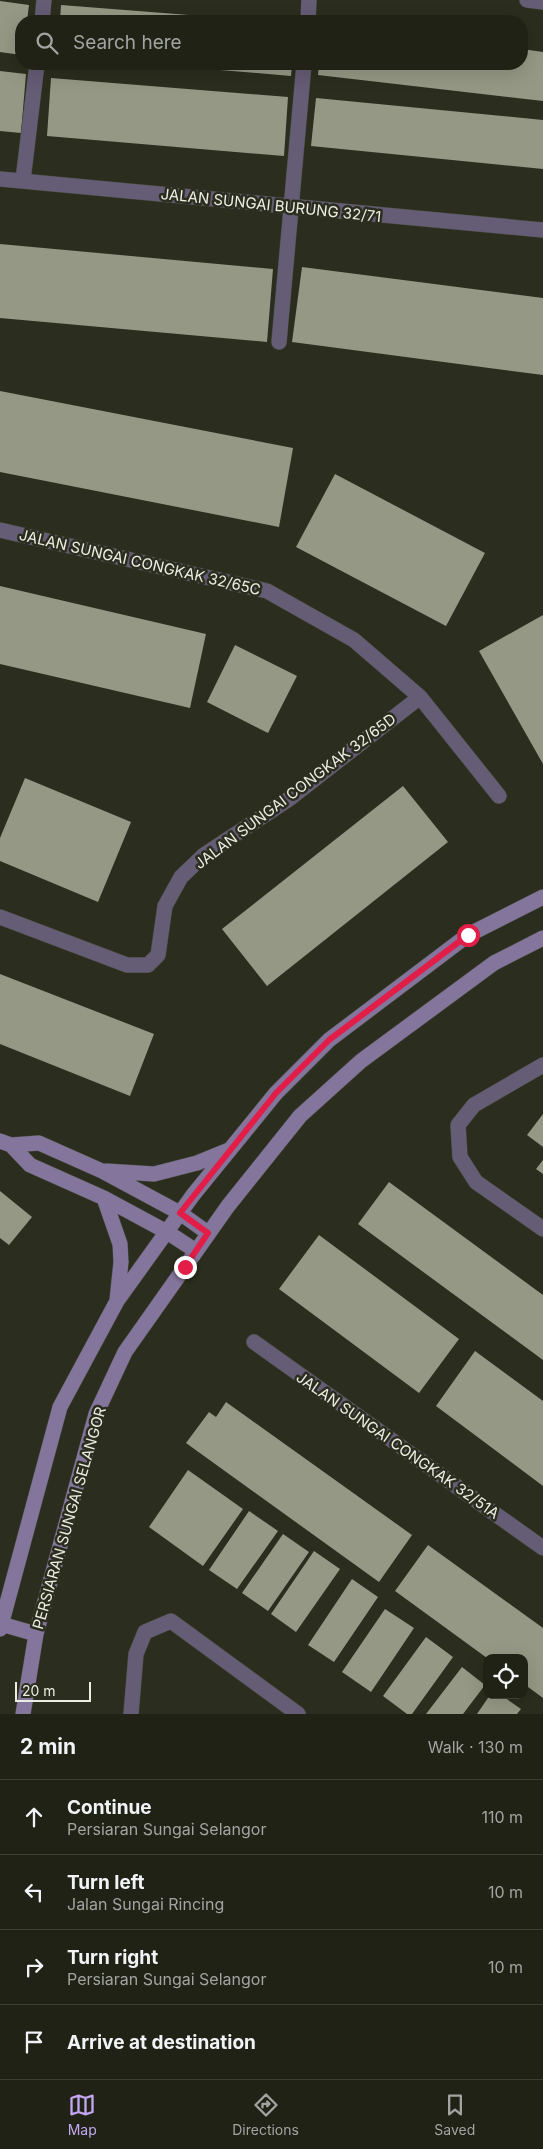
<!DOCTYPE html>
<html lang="en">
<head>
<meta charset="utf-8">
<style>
	:root { --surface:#202216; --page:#2d2f23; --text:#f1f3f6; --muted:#a2a4a1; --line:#3d3f35; --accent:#c3a7f2 }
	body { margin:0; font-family:Inter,sans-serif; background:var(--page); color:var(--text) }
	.controls { position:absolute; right:15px; bottom:15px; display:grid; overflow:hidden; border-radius:10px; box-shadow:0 5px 20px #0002 }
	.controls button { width:45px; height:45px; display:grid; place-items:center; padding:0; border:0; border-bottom:1px solid var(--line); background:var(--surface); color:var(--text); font:25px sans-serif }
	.scale { position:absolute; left:15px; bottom:12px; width:76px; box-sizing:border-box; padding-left:5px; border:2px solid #eceee3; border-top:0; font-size:14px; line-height:18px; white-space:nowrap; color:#eceee3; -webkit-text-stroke:4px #2b2e1e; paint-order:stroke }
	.stop { position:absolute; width:15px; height:15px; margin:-11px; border:4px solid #e11d48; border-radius:50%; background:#fff }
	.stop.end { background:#e11d48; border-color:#fff; box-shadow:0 1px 5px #0008 }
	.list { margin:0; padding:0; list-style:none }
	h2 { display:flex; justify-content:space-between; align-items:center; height:65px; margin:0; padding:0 20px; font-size:21px }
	h2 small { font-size:16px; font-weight:400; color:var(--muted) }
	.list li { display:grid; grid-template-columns:32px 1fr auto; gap:15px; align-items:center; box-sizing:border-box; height:75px; padding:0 20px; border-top:1px solid var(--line) }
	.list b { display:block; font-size:19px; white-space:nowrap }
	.list p { margin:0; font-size:16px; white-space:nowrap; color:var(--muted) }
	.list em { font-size:16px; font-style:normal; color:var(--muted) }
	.icon { flex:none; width:28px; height:28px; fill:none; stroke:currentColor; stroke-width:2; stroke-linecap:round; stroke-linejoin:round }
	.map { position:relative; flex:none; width:543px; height:1714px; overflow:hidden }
	.search { position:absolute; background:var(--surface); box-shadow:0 5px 20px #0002; left:15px; right:15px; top:15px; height:55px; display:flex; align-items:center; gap:12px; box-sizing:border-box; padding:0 18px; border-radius:20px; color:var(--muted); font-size:19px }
	.sheet { height:365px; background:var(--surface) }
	nav { display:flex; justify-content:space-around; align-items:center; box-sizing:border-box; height:70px; border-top:1px solid var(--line); background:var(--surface); font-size:14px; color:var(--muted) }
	nav a { display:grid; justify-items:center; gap:2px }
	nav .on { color:var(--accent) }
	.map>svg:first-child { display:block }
	.building { fill:#949884 }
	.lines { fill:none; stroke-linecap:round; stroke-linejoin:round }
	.lane-casing { stroke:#46493a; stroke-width:16 }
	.street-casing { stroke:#46493a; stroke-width:16 }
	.secondary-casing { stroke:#46493a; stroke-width:16 }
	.lane { stroke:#655c75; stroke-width:15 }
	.street { stroke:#655c75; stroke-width:15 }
	.secondary { stroke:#84759d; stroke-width:15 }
	.route { stroke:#e11d48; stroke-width:6 }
	.labels { text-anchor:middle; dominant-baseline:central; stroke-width:5; stroke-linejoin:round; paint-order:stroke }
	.street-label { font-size:15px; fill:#eceee3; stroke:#2b2e1e }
</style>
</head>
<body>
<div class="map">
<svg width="543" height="1714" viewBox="0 0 543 1714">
	<rect width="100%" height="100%" fill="#2b2e1e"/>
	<path class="building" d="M0 1 29 5 27 21H21V55L0 52Z
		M61 5 253 20V21H60Z
		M522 49 543 52V101L318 75 319 64H522Z
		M149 64H292L291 76Z
		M0 71 26 74 21 133 0 131Z
		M51 78 288 97 284 156 47 136Z
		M316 98 543 120V169L311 146Z
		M0 244 273 269 267 342 0 318Z
		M302 267 543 298V375L292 342Z
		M0 391 293 448 279 527 0 472Z
		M335 474 485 553 446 626 296 547Z
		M0 586 206 634 190 708 0 664Z
		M543 615V764L479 651Z
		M235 645 297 676 268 733 207 702Z
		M25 778 131 822 98 902 0 861V838Z
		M403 786 448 842 267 986 222 929Z
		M0 974 154 1034 130 1096 0 1044Z
		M543 1114V1147L527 1135Z
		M543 1160V1174L536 1169Z
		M389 1182 543 1295V1360L358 1224Z
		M0 1191 32 1217 9 1245 0 1238Z
		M319 1235 459 1339 419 1393 279 1289Z
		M475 1351 543 1401V1486L436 1406Z
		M226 1402 412 1535 379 1582 186 1443 209 1412 216 1417Z
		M188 1470 243 1509 203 1566 149 1527Z
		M249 1511 278 1531 237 1589 209 1570Z
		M283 1534 309 1552 268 1611 242 1593Z
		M428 1545 543 1628V1698L524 1684V1658H487L395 1591Z
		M314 1551 340 1569 296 1632 271 1614Z
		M352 1579 378 1597 334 1662 308 1645Z
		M385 1609 414 1628 371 1692 342 1672Z
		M426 1637 453 1657 412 1714H407L383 1696Z
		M462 1667 485 1685 463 1714H426Z
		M490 1695H501L521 1709 517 1714H477Z"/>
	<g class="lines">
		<g class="lane-casing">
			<path id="lane" d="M42 21 44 0
				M308 21 309 0
				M23 180 37 64
				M279 342 304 64"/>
		</g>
		<g class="street-casing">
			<path id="street" d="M527 0 543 2
				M0 179 543 230
				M0 530 267 591 354 640 420 697 499 796
				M0 917 127 965H148L158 955 165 906 181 877 204 855 289 799 420 697
				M543 1065 474 1105 458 1125 460 1157 476 1182 543 1229
				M254 1342 543 1548
				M131 1714 136 1654 145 1632 171 1621 298 1714"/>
		</g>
		<g class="secondary-casing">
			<path id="secondary" d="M0 1141 11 1145 39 1143 102 1171 180 1213 208 1233
				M11 1145 30 1165 104 1198 167 1232 196 1251
				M106 1171 154 1174 197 1163 229 1150
				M104 1198 120 1244 121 1262 117 1300
				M1 1624 36 1634
				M0 1629 60 1407 117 1301 193 1195 276 1093 329 1040 468 935 543 897
				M23 1714 36 1634 96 1414 125 1352 228 1206 300 1116 361 1061 494 963 543 938"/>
		</g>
		<use href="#lane" class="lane"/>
		<use href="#street" class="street"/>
		<use href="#secondary" class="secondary"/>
	</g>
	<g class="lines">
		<path class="route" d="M185 1267 208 1233 180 1213 276 1093 329 1040 468 935"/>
	</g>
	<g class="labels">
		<g class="street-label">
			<text transform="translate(271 205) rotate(6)">JALAN SUNGAI BURUNG 32/71</text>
			<text transform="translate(140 562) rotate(13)">JALAN SUNGAI CONGKAK 32/65C</text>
			<text transform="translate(295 791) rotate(-37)">JALAN SUNGAI CONGKAK 32/65D</text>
			<text transform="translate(398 1445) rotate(35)">JALAN SUNGAI CONGKAK 32/51A</text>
			<text transform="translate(69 1518) rotate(-74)">PERSIARAN SUNGAI SELANGOR</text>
		</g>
	</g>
</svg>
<div class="controls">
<button><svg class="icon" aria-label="locate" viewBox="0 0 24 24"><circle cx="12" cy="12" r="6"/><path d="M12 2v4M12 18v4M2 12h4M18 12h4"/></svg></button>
</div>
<div class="scale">20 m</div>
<div class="stop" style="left:468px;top:935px"></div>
<div class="stop end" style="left:185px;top:1267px"></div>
<div class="search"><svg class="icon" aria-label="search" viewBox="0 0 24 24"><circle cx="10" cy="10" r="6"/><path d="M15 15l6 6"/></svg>Search here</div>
</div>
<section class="sheet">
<h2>2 min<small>Walk · 130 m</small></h2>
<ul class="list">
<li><svg class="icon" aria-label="ahead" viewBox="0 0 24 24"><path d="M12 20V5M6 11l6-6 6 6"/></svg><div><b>Continue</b><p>Persiaran Sungai Selangor</p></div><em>110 m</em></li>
<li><svg class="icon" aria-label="left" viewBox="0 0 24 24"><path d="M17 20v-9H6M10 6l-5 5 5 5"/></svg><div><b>Turn left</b><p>Jalan Sungai Rincing</p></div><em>10 m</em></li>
<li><svg class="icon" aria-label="right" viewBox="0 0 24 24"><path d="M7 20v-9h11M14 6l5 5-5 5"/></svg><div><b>Turn right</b><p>Persiaran Sungai Selangor</p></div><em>10 m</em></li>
<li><svg class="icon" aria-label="arrive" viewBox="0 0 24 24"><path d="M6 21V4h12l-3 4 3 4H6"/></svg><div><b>Arrive at destination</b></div></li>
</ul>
</section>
<nav>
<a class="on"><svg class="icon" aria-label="map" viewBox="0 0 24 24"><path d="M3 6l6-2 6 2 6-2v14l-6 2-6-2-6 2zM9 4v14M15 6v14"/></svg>Map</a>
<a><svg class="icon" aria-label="directions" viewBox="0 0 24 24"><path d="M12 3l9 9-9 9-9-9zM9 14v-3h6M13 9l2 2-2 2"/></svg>Directions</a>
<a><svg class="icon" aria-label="saved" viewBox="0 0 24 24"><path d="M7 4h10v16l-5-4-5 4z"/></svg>Saved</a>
</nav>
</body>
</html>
